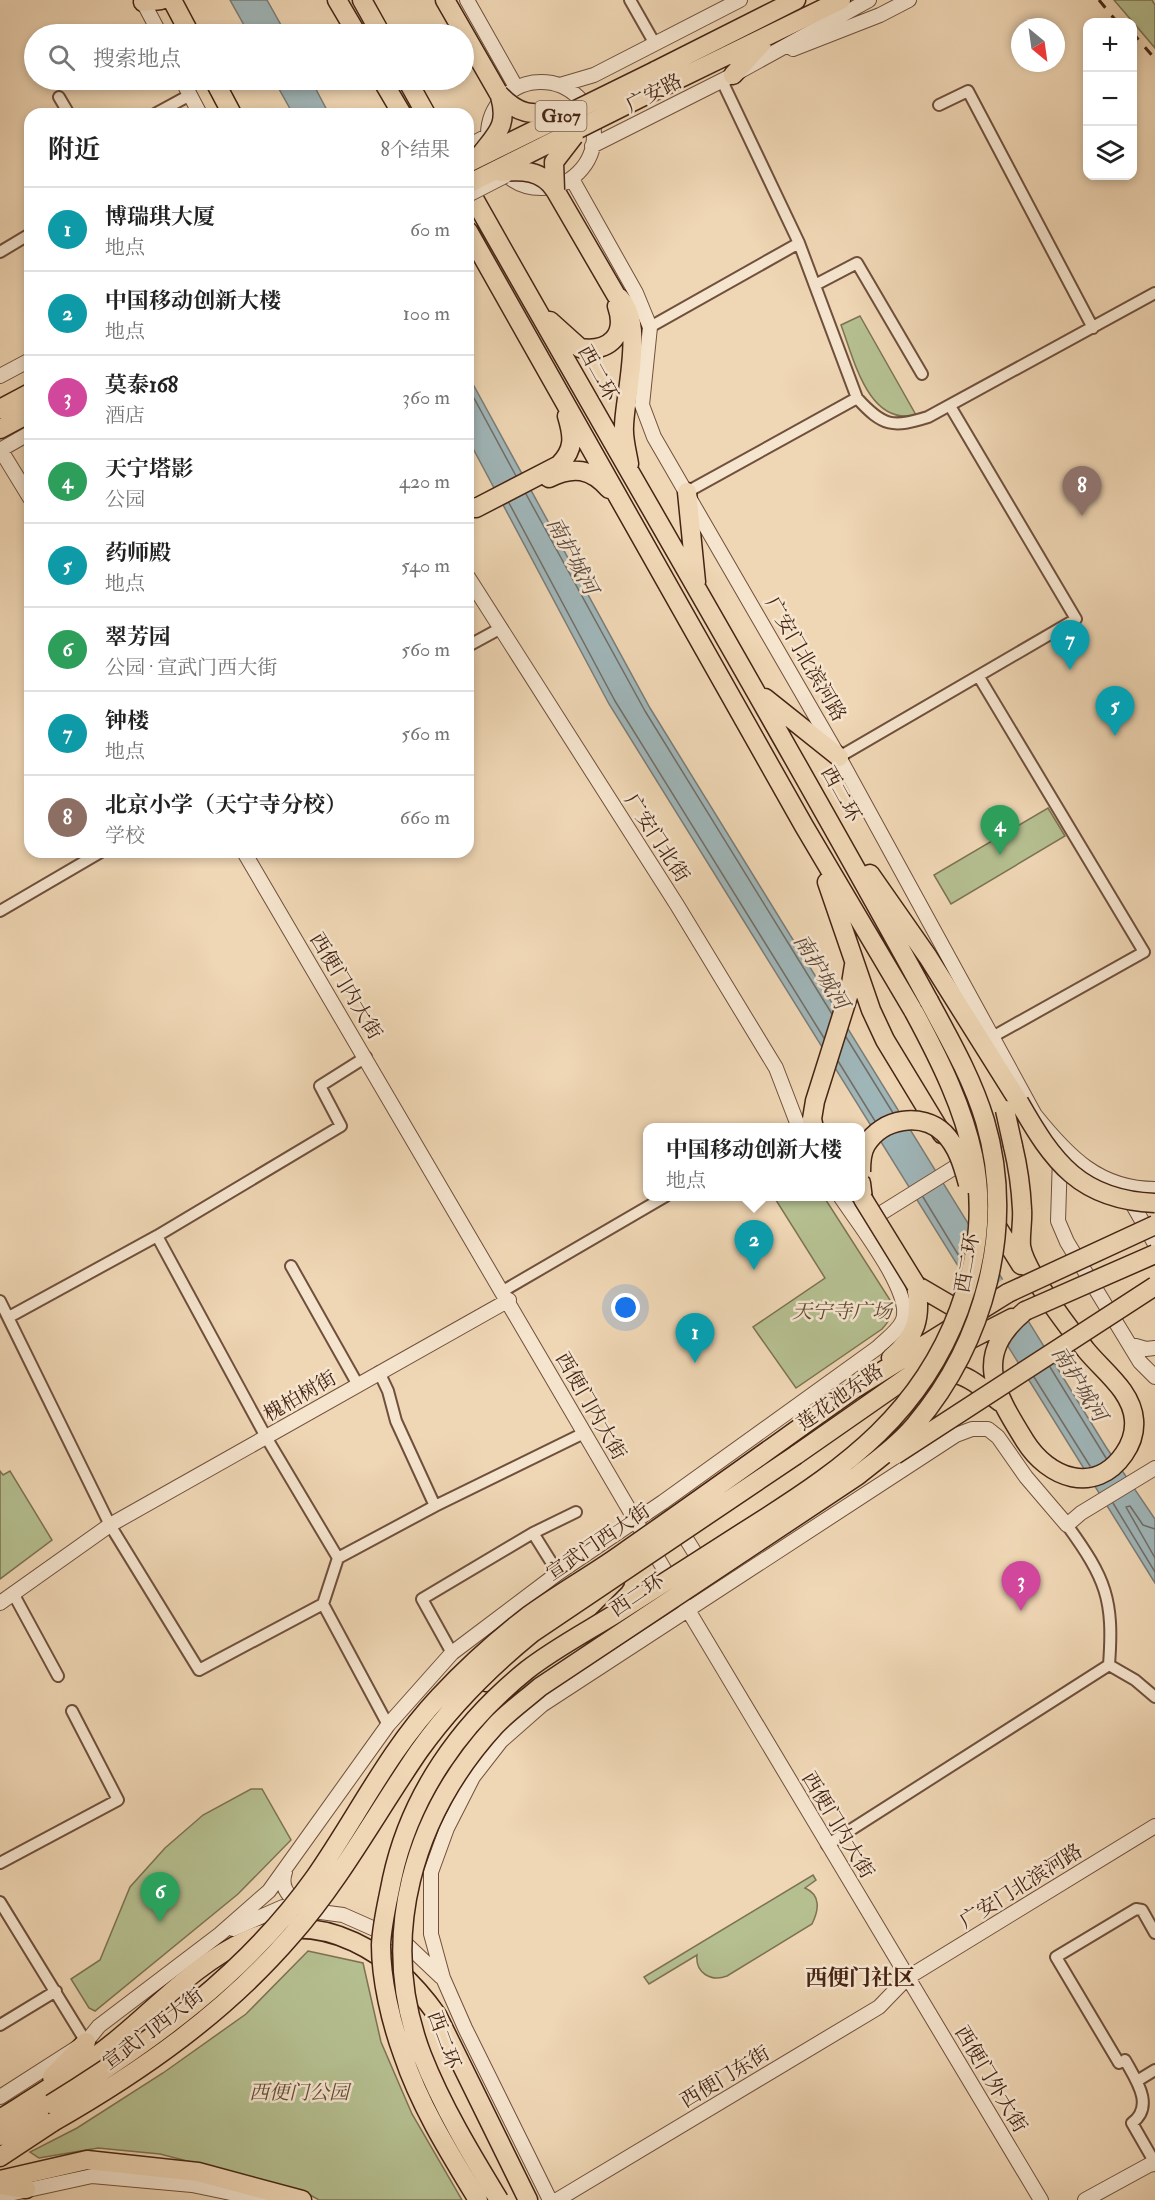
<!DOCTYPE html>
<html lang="zh">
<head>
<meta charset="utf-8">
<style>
	:root { --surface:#fff; --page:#f6f6f6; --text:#222; --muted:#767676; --line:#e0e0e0; --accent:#8f2418 }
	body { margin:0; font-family:"IM FELL Double Pica","Noto Serif SC",serif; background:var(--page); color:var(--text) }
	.controls { position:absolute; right:18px; top:18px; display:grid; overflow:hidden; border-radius:12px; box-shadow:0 3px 9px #0003 }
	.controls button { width:54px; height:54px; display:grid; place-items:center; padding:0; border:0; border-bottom:2px solid var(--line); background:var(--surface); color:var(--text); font:30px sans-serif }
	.compass { position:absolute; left:1011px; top:18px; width:54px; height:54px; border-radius:50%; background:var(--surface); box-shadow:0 3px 9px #0003; rotate:151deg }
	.you { position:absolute; left:626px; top:1308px; width:21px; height:21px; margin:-15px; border:4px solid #fff; border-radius:50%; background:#1a73e8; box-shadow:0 0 0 9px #1a73e833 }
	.badge { display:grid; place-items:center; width:39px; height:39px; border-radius:50%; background:var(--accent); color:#fff; font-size:20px; font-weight:700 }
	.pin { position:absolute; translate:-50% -50px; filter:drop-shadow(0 2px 3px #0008) }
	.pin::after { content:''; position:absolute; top:32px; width:21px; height:18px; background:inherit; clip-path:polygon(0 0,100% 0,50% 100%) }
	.popup { position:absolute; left:643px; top:1123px; width:222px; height:78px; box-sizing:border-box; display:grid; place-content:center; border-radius:12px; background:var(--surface); filter:drop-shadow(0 2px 4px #0005); font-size:20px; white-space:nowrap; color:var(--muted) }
	.popup b { font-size:22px; color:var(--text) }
	.popup::after { content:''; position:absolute; left:50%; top:100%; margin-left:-12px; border:12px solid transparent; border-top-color:var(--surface) }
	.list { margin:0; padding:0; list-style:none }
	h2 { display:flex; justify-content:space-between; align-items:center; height:78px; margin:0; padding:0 24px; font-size:26px }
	h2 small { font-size:20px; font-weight:400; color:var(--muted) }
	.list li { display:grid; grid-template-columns:39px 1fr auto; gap:18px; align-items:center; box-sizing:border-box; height:84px; padding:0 24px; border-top:2px solid var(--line) }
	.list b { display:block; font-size:22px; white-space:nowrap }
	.list p { margin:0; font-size:20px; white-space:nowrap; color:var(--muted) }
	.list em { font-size:20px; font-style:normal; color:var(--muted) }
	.icon { flex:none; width:33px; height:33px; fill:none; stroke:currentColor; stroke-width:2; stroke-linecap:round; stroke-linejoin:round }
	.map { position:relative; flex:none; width:1155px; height:2200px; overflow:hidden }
	.search { position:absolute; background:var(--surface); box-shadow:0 3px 9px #0003; left:24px; top:24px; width:450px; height:66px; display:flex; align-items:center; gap:15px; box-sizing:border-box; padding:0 21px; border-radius:33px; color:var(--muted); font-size:22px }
	.panel { position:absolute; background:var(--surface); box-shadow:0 3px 9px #0003; left:24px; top:108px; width:450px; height:750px; border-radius:18px }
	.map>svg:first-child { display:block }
	.green { fill:#b5bf90; stroke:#7d7252; stroke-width:1.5 }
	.water { fill:#9fb6b9; stroke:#7b7c77; stroke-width:1.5 }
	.pier { fill:#efd6b4 }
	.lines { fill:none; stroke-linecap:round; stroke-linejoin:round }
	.shore { stroke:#726d66; stroke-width:1.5 }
	.minor-casing { stroke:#70503c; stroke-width:14 }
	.tertiary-casing { stroke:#70503c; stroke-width:16 }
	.primary-casing { stroke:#452414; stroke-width:21 }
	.trunk-casing { stroke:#452414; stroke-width:21 }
	.minor { stroke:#f5e4ce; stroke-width:10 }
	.tertiary { stroke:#f5e4ce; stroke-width:14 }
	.primary { stroke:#efd6b4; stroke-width:18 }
	.trunk { stroke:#efd6b4; stroke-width:18 }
	.rail { stroke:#452414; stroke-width:3; stroke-dasharray:10 10; stroke-linecap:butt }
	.tertiary-bridge-casing { stroke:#70503c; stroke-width:16; stroke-linecap:butt }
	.trunk-bridge-casing { stroke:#452414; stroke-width:21; stroke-linecap:butt }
	.tertiary-bridge { stroke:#f5e4ce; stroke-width:14 }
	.trunk-bridge { stroke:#efd6b4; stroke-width:18 }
	.labels { text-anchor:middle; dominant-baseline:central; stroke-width:5; stroke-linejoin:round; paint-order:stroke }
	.shield { fill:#f5e4ce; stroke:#7a5e4c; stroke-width:1.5 }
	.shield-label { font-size:18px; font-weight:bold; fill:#452414 }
	.street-label { font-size:20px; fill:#452414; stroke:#f5e4ce }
	.park-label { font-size:20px; font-style:italic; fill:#614b33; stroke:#f5e4ce }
	.water-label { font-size:21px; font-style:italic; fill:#5c483d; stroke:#f5e4ce }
	.quarter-label { font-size:22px; font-weight:bold; fill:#452414; stroke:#f5e4ce }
</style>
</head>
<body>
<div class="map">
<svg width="1155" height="2200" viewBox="0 0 1155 2200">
	<rect width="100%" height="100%" fill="#efd6b4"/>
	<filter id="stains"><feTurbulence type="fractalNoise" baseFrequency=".00333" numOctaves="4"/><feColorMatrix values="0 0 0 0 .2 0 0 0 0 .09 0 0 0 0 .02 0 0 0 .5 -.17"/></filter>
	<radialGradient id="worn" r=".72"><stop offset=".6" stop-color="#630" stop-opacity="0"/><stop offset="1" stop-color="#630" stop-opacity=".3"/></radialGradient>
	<path class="green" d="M1114 0H1152L1155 5V48Z
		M860 316 916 415C868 426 854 359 841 325Z
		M1048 808 1065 836 951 904 934 875Z
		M774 1197H824L890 1300C893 1314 892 1318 882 1329L796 1388 753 1327 825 1278Z
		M0 1471 3 1475 10 1471 52 1540 0 1579Z
		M251 1789H262L291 1840 238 1894 95 2011 89 2008 71 1979 100 1960 130 1887 165 1848 203 1815Z
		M813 1875 816 1880 805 1888C821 1895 819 1910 812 1924L727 1976C711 1982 695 1973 697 1955L649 1984 644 1977Z
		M308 1951 363 1963 381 2042 412 2114 462 2200H319L303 2191 160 2154 98 2148 39 2158 30 2152 77 2128 163 2073 246 2014Z"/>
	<path class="water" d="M230 0H267L286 34H249Z
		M274 80H311L329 114H293Z
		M468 375 650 708 1106 1447 1155 1519V1583L609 704 468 439Z"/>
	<path class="pier" d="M1005 1278 1032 1320 998 1336 975 1298Z"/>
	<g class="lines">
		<path class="shore" d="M468 387 516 476
			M526 494 645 711 832 1014
			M509 503 615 701 824 1038
			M846 1037 893 1113
			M838 1061 875 1121
			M923 1197 962 1261
			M1050 1367 1106 1458
			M1034 1377 1090 1466
			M1113 1503 1155 1572
			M1155 1529 1143 1525 1130 1506 1126 1507 1155 1558"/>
		<g class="minor-casing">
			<path id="minor" d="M630 0 655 44
				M722 81 799 243 857 398
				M59 97 69 114
				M939 105 968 91 1093 328
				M155 114 190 95
				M0 252 30 234
				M815 285 857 263 922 374
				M650 327 799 243
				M687 492 857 398C883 427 893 428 928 417L1155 293
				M468 646 501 628
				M979 677 1144 952 994 1036
				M839 757 1076 619 950 406
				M0 911 101 852
				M157 1236 266 1437 338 1558
				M291 1266 358 1385
				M503 1291 666 1196
				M0 1301 110 1525 199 1670 323 1604 338 1558 435 1506 584 1433
				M9 1317 157 1236 341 1126 320 1086 366 1057
				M379 1372 388 1391 396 1421 435 1506
				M1067 1525C1106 1579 1114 1599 1109 1665
				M533 1533 558 1573
				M14 1595 58 1676
				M323 1604 388 1725
				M452 1653 422 1599 533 1533 576 1512
				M1109 1665 1135 1680 1155 1697
				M827 1845 1109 1665
				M0 1863 118 1800 72 1711
				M0 1902 86 2042
				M0 2025 56 1991
				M1125 2060C1136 2080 1155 2106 1132 2123L1155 2163
				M1119 2063 1056 1957 1136 1909 1142 1910 1155 1933
				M1137 2081 1155 2070"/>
		</g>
		<g class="tertiary-casing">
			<path id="tertiary" d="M142 0 160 34
				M467 0 516 87
				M793 49 880 15 909 0
				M182 80 200 114
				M488 135a53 53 0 1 1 106 0a53 53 0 1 1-106 0Z
				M560 85 594 75 740 0
				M468 146 487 136
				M592 146 733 75 869 0
				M468 173 493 160
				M572 179 636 293 650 327 642 405 654 437 839 757 1035 1115C1068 1156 1099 1189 1155 1189
				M0 376 30 360
				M0 449 30 498
				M0 450 30 433
				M468 577 677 905 776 1068 799 1128
				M244 852 688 1610 1041 2200
				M1060 1157 1058 1221 1067 1242 1140 1362 1155 1377
				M1128 1196 1155 1244
				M867 1222 968 1159
				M1129 1344 1146 1349 1155 1348
				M677 1524 703 1566
				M0 1603 110 1525 509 1300
				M285 1872C279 1889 291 1897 302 1909
				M233 1929 283 1907 343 1915 404 1942 441 1977
				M0 2097 86 2042 99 2026 220 1934 269 1891 388 1725 452 1653 558 1573 663 1502 877 1348C885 1340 897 1332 902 1322 916 1295 856 1221 840 1196
				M0 2196 92 2176 192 2185 265 2200
				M550 2200 465 2028 443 1978 431 1934V1872L447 1828 473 1777 501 1741 542 1705 956 1435 972 1429H988L998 1437 1026 1477 1067 1525 1081 1513 1155 1468
				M557 2200 879 2007 907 1978 1155 1826
				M1085 2200 1149 2165 1155 2164"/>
		</g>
		<g class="primary-casing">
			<path id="primary" d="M0 409 30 393
				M0 429 30 413"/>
		</g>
		<g class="trunk-casing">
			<path id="trunk" d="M172 0 190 34
				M337 0 357 34
				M362 0 381 34
				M445 0 499 94
				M143 2 161 0
				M655 71 796 0
				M733 75 762 43
				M214 80 232 114
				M382 80 402 114
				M407 80 426 114
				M658 89 841 0
				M468 188C621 460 780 728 929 1001
				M555 190 616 295C647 318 625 392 624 426 623 438 627 452 629 464
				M468 231 804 826 914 1012
				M550 321 580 348C610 352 627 335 617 306
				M549 478C573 466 591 468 609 489
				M687 492 696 582
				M468 507 476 508 559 465C575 449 573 436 567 416
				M765 698 839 757
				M870 874 928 957 1019 1102
				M827 882 871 1010 885 1040 942 1134
				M814 1128 812 1119 815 1101 850 990 854 965
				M1013 1146C1018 1167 1021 1188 1022 1209 1023 1221 1020 1234 1021 1246 1025 1272 1069 1328 1086 1350 1103 1371 1132 1391 1134 1420 1135 1432 1131 1444 1124 1454 1095 1496 1048 1478 1025 1441 994 1391 972 1355 1025 1311
				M861 1183 863 1199
				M991 1217 1021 1265
				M916 1285 957 1309 972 1305
				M891 1358C916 1337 922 1317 916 1285
				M913 1384C955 1362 967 1376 1000 1402
				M857 1387 1008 1293
				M796 1455 938 1356 1012 1318
				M486 1682 575 1621 615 1581
				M52 2077 86 2042
				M0 2119C41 2093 83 2068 120 2037 161 2003 198 1962 247 1940 322 1906 394 1954 437 2015L528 2200
				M0 2136 51 2104
				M0 2157 53 2122
				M0 2180 87 2160 198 2172 302 2200
				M0 2185 26 2189"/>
		</g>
		<use href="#minor" class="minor"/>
		<use href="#tertiary" class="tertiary"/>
		<use href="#primary" class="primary"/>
		<use href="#trunk" class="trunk"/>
		<path class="rail" d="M1099 0 1117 22
			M1132 32 1155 59"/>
		<g class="tertiary-bridge-casing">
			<path id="tertiary-bridge" d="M468 195 505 176"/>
		</g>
		<g class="trunk-bridge-casing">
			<path id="trunk-bridge" d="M499 94C520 117 533 114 562 112
				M481 154C498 132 508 125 500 96
				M468 163 655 71
				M501 172C522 170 542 170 555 190
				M468 184 658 89
				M555 190 554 162 574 136
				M1019 1102C1053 1162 1080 1200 1155 1203
				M1005 1110 1013 1146
				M861 1172C861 1163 861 1153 866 1145 882 1118 922 1112 944 1133 958 1147 963 1166 968 1184
				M863 1199 916 1285
				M1008 1293 1155 1225
				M1025 1311 1155 1254
				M895 1455 1155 1286
				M51 2104C151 2042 246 1974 315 1877 357 1817 388 1751 439 1697 466 1668 497 1640 528 1616 558 1594 590 1576 620 1555 699 1500 778 1443 857 1387
				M53 2122C142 2071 225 2013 292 1935 341 1879 377 1812 419 1751 451 1706 489 1668 532 1633L796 1455
				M478 2200C450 2154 420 2106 403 2055 391 2022 381 1980 381 1945 382 1923 388 1900 392 1879 410 1795 460 1724 527 1670 554 1649 586 1632 615 1614 663 1583 711 1553 759 1522 848 1466 921 1412 959 1310 1002 1195 969 1114 914 1012
				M499 2200C471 2154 442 2106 422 2055 377 1938 413 1816 495 1726 508 1712 525 1700 540 1687L857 1476C877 1460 898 1445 915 1425 985 1342 1016 1227 985 1121 972 1078 950 1040 929 1001"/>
		</g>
		<use href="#tertiary-bridge" class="tertiary-bridge"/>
		<use href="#trunk-bridge" class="trunk-bridge"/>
	</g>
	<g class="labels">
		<rect class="shield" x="535.5" y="101" width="51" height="30" rx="4.5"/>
		<g class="shield-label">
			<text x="561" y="116">G107</text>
		</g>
		<g class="street-label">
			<text transform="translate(654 93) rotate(-27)">广安路</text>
			<text transform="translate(598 373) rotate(61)">西二环</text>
			<text transform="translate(806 659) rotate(60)">广安门北滨河路</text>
			<text transform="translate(841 794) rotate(61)">西二环</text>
			<text transform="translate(657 838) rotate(57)">广安门北街</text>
			<text transform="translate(346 986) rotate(59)">西便门内大街</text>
			<text transform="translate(967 1263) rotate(-80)">西二环</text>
			<text transform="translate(300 1396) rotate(-30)">槐柏树街</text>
			<text transform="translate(840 1397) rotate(-35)">莲花池东路</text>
			<text transform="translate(591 1406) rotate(60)">西便门内大街</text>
			<text transform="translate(598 1542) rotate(-34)">宣武门西大街</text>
			<text transform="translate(637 1595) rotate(-34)">西二环</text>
			<text transform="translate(838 1825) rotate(59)">西便门内大街</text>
			<text transform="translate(1021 1886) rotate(-32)">广安门北滨河路</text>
			<text transform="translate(153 2029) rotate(-37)">宣武门西大街</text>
			<text transform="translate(444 2040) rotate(70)">西二环</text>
			<text transform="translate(725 2077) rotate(-31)">西便门东街</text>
			<text transform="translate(991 2079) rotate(59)">西便门外大街</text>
		</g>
		<g class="park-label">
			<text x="842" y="1311">天宁寺广场</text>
			<text x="299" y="2092">西便门公园</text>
		</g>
		<g class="water-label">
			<text transform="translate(572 556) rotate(62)">南护城河</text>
			<text transform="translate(821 972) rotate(58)">南护城河</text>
			<text transform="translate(1079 1384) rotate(58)">南护城河</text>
		</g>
		<g class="quarter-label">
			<text x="860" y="1978">西便门社区</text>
		</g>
	</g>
	<rect width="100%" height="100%" filter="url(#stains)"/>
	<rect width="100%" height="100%" fill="url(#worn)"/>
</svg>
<div class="controls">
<button>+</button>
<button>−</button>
<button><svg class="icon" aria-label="layers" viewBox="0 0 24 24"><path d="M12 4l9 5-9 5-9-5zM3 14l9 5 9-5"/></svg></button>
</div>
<svg class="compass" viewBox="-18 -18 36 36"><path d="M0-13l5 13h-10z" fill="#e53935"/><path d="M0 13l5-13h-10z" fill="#767676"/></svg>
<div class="you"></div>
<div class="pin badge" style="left:695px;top:1363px;background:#0f9aa8">1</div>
<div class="pin badge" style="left:754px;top:1270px;background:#0f9aa8">2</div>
<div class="popup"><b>中国移动创新大楼</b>地点</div>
<div class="pin badge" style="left:1021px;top:1611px;background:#d1479c">3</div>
<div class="pin badge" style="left:1000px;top:855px;background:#2e9e5b">4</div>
<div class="pin badge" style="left:1115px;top:736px;background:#0f9aa8">5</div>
<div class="pin badge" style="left:160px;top:1922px;background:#2e9e5b">6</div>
<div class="pin badge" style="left:1070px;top:670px;background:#0f9aa8">7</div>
<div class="pin badge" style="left:1082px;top:516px;background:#8d6e63">8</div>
<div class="search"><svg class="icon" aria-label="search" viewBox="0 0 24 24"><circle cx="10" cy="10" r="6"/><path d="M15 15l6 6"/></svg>搜索地点</div>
<section class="panel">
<h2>附近<small>8个结果</small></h2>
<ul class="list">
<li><span class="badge" style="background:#0f9aa8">1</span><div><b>博瑞琪大厦</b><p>地点</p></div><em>60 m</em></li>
<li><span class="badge" style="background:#0f9aa8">2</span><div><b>中国移动创新大楼</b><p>地点</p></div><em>100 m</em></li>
<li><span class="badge" style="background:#d1479c">3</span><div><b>莫泰168</b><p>酒店</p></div><em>360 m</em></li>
<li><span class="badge" style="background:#2e9e5b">4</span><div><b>天宁塔影</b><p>公园</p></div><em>420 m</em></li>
<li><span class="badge" style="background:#0f9aa8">5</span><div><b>药师殿</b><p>地点</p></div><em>540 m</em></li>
<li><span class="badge" style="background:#2e9e5b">6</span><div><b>翠芳园</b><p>公园 · 宣武门西大街</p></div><em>560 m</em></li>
<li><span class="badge" style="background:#0f9aa8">7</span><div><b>钟楼</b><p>地点</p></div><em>560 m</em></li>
<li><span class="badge" style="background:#8d6e63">8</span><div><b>北京小学（天宁寺分校）</b><p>学校</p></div><em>660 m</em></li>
</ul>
</section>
</div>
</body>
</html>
